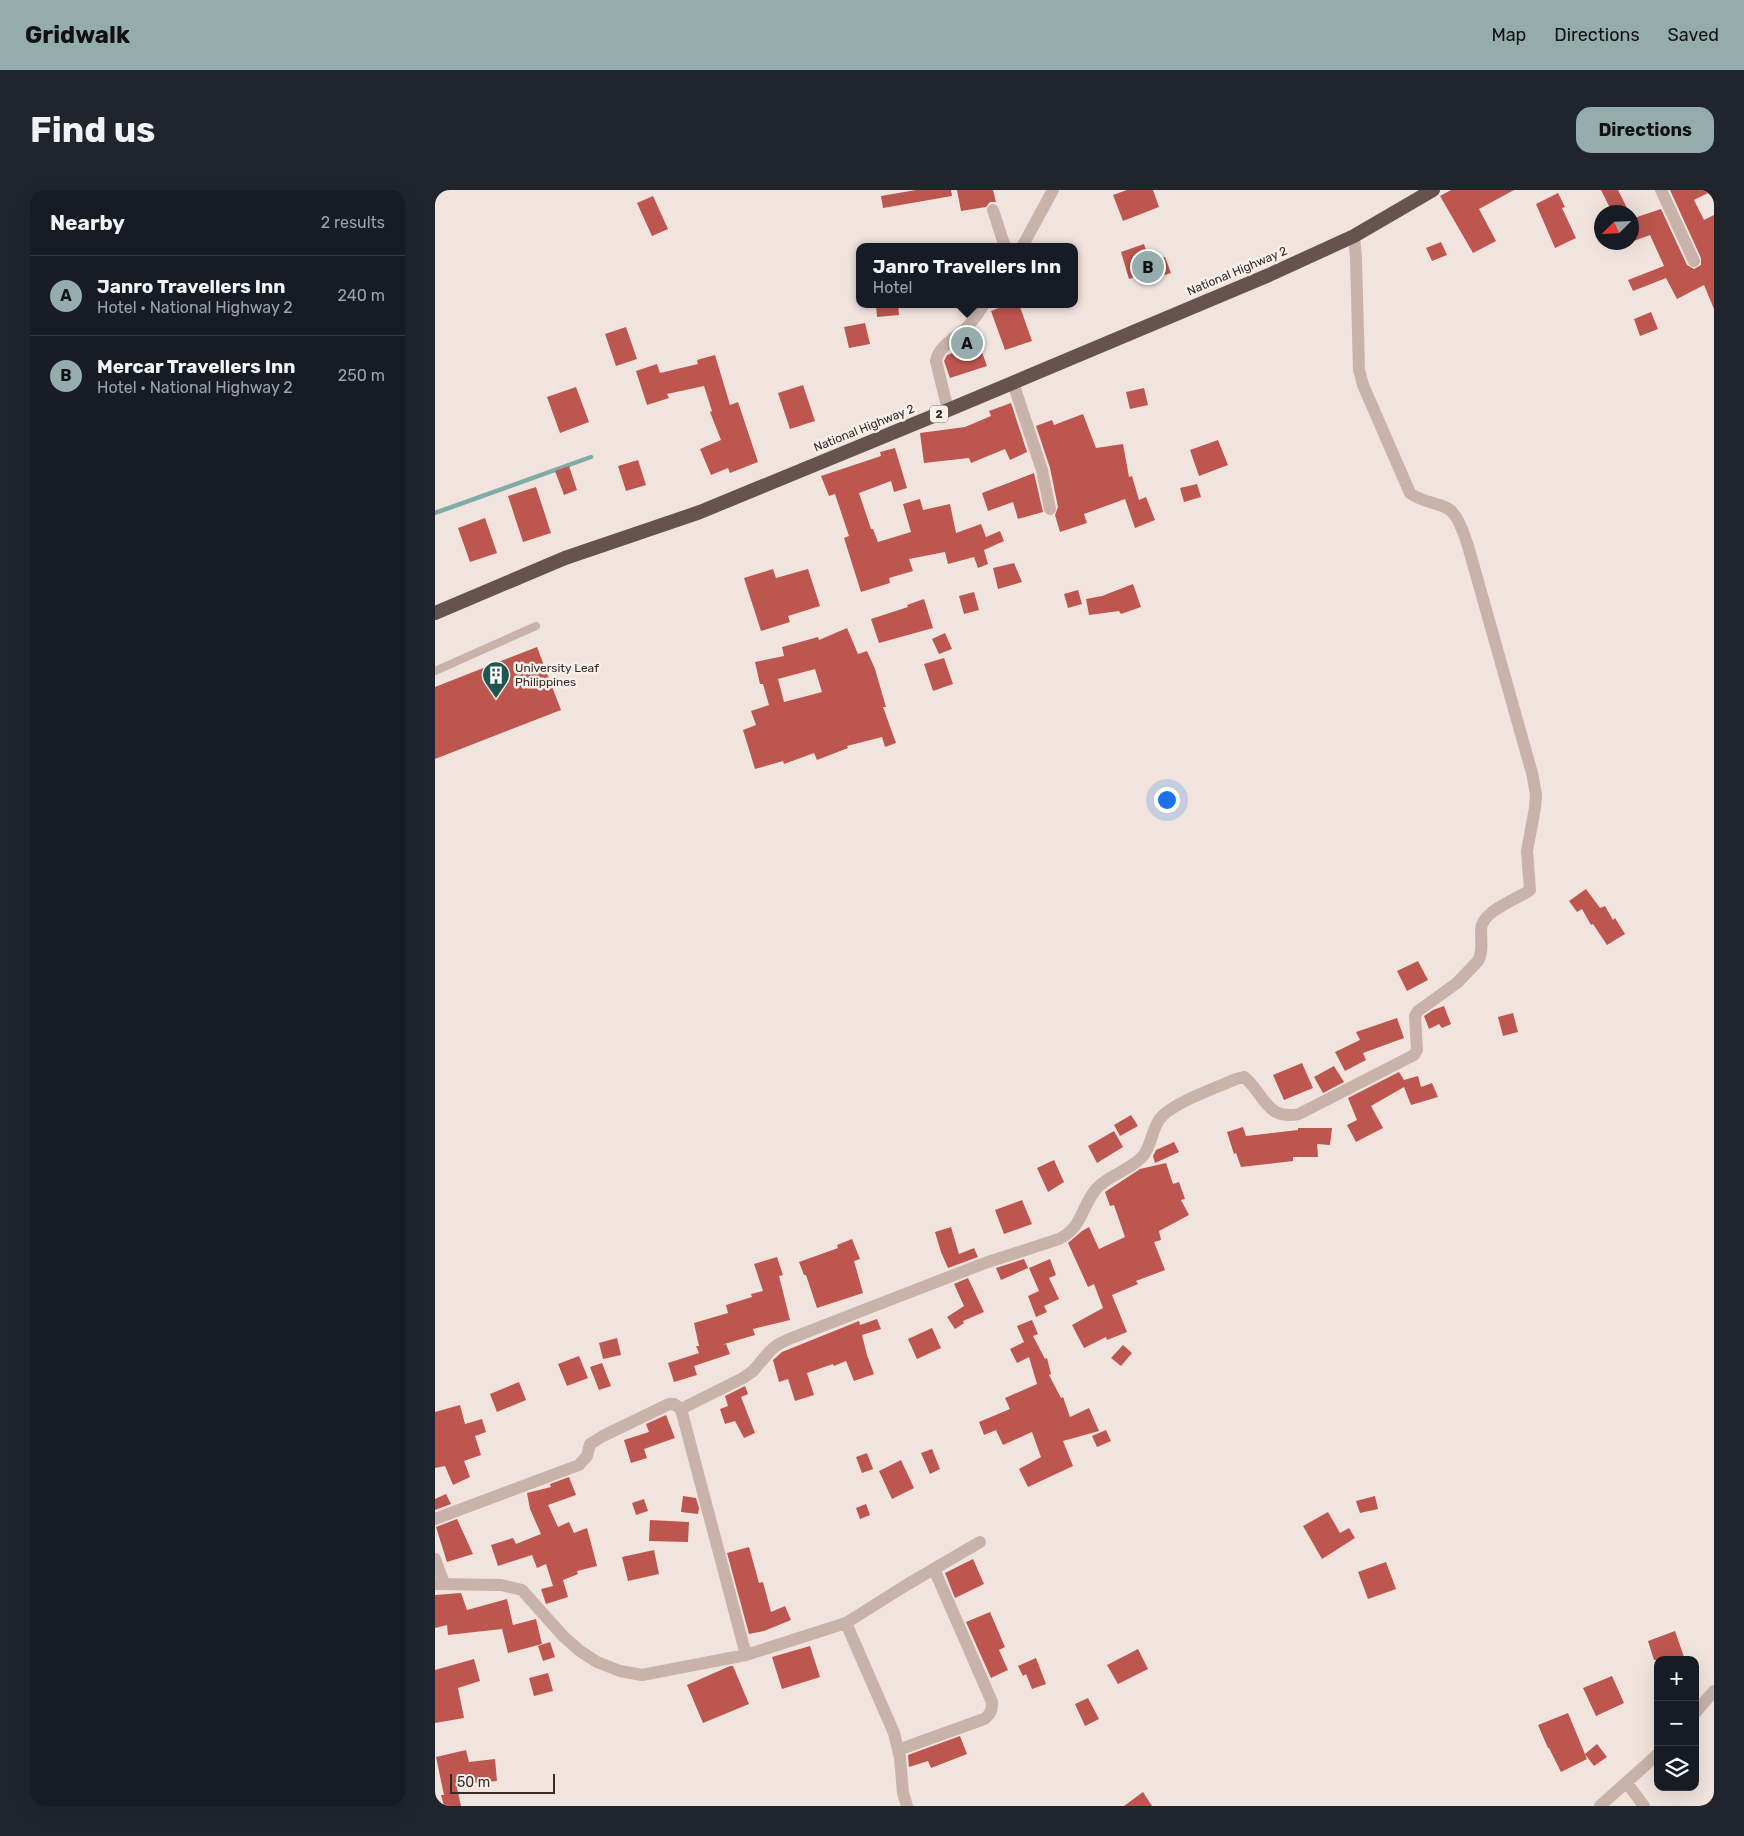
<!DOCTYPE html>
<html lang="en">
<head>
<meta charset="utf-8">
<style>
	:root { --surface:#171b24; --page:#20242c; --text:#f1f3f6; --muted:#9ea1a6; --line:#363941; --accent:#94acab }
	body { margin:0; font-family:Rubik,sans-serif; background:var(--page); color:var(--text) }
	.controls { position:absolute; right:15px; bottom:15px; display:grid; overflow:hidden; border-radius:10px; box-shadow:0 5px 20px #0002 }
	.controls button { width:45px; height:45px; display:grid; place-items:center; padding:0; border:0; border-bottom:1px solid var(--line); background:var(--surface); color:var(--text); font:25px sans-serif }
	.compass { position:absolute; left:1159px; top:15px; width:45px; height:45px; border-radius:50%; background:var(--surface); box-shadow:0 5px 20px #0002; rotate:246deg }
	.scale { position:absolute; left:15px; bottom:12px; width:105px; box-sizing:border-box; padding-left:5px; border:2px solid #362b29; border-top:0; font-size:14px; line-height:18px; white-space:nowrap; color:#362b29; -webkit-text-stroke:4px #f8efea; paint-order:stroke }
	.you { position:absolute; left:731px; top:609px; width:18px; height:18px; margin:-12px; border:4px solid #fff; border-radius:50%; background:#1a73e8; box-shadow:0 0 0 8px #1a73e833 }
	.badge { display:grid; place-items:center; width:32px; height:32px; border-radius:50%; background:var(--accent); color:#111; font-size:16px; font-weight:700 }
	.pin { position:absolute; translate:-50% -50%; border:2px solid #fff; box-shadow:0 1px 5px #0006 }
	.popup { position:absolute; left:421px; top:53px; width:222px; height:65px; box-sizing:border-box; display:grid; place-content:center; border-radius:10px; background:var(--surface); filter:drop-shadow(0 1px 4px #0005); font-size:16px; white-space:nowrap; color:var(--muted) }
	.popup b { font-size:19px; color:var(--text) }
	.popup::after { content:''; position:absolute; left:50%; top:100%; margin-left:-10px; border:10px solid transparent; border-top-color:var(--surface) }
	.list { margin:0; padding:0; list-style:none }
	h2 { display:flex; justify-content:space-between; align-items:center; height:65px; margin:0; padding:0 20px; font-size:21px }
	h2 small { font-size:16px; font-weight:400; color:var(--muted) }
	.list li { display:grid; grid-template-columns:32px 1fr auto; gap:15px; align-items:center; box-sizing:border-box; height:80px; padding:0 20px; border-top:1px solid var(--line) }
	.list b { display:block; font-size:19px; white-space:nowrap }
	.list p { margin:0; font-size:16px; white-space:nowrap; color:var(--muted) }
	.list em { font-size:16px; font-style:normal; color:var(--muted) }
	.icon { flex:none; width:28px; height:28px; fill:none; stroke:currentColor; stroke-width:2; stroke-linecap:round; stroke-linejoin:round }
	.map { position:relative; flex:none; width:1279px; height:1616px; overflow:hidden; border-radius:15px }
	header { display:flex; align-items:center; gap:30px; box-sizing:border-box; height:70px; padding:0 25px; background:var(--accent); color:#111 }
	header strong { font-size:24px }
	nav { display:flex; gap:28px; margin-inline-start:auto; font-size:18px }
	.intro { display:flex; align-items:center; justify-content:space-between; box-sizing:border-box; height:120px; padding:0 30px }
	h1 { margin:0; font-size:35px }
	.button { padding:12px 22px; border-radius:15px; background:var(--accent); color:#111; font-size:18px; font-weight:700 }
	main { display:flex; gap:30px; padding:0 30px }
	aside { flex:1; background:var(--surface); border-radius:15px; box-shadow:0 5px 20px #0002 }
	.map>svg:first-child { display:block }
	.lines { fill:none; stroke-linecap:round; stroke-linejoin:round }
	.stream { stroke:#7faca5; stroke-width:4.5 }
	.building { fill:#bd564f; fill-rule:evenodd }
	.service { stroke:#c8b2aa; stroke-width:8 }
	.minor { stroke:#c8b2aa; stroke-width:12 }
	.trunk { stroke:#66524e; stroke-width:14 }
	.labels { text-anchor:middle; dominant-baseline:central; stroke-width:5; stroke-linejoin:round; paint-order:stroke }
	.shield { fill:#f8efea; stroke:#706663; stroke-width:1 }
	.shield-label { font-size:11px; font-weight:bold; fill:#362b29 }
	.street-label { font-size:12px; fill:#362b29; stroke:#f8efea }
	.poi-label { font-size:12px; fill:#362b29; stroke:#f8efea; text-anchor:start }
</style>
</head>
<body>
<header>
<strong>Gridwalk</strong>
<nav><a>Map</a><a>Directions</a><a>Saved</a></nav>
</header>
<div class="intro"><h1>Find us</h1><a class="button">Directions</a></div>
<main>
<aside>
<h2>Nearby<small>2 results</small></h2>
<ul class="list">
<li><span class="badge">A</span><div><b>Janro Travellers Inn</b><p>Hotel · National Highway 2</p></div><em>240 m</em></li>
<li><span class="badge">B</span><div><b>Mercar Travellers Inn</b><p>Hotel · National Highway 2</p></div><em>250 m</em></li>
</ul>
</aside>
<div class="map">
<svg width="1279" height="1616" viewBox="0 0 1279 1616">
	<rect width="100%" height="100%" fill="#f1e4de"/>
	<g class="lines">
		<path class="stream" d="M0 323 156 267"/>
	</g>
	<path class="building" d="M481 0H516L517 6 448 18 446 6Z
		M522 0H558L561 12H555L551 17 526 21Z
		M692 0H718L724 17 688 31 678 5Z
		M1016 0H1079L1044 19 1061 51 1038 63 1005 6Z
		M1166 0H1183L1194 22H1177Z
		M1235 0H1279L1259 10 1269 30 1279 25V119L1269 95 1242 109 1231 88 1198 101 1193 90 1229 76 1215 45 1196 52V29L1226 19 1252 75 1259 79 1266 75V68Z
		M1123 3 1130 17 1127 18 1141 48 1120 58 1101 14Z
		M218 6 233 39 217 46 202 13Z
		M1006 52 1012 65 997 71 991 58Z
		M709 54 718 81 694 89 686 62Z
		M730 67 736 83 724 87 718 72Z
		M441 114H463L464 125 442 127Z
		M574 114H584L597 151 570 160 556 121Z
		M1216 122 1223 139 1205 146 1199 129Z
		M430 133 435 154 414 158 409 137Z
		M191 137 202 169 181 176 170 144Z
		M544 154 552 176 515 188 509 171 512 165Z
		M280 165 295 215 303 212 323 272 295 283 293 278 276 285 265 259 286 250 275 222 277 221 269 196 232 204 234 208 212 215 201 181 222 174 225 183 263 174 262 170Z
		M368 195 380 231 355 239 343 203Z
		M141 197 154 232 125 243 112 207Z
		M709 198 713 215 695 219 691 202Z
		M576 213 592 262 575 270 570 259 536 273 534 268 489 273 485 243 530 237 556 226 554 221Z
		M648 224 661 258 688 254 694 287 697 286 704 310 711 307 720 330 700 338 690 309 649 324 652 333 625 342 620 325 623 317 615 278 601 236 617 230 619 235Z
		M783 250 793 275 764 286 755 260Z
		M460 258 472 298 459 302 456 291 424 303 436 339H438L443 352 476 342 468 314 485 309 488 320 515 314 521 343 546 334 551 347 565 341 569 351 549 360 553 374 543 378 539 367 513 374 510 362 474 369 478 381 454 388 455 393 426 402 409 348 414 346 400 304 394 306 386 286 446 266 445 262Z
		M203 270 211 295 191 301 183 276Z
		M134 276 142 300 129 305 120 281Z
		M599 283 608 322 583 329 578 312 553 321 547 303Z
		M762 294 766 307 749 312 745 298Z
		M101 297 116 343 88 352 73 306Z
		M50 328 62 363 35 372 23 338Z
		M579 373 587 392 563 399 558 378Z
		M338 379 341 388 373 379 385 416 353 426 355 432 326 441 309 388Z
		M698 394 706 417 686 424 684 421 654 425 651 409 667 406Z
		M643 400 647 414 633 418 629 404Z
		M539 402 544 420 529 424 524 406Z
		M489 409 498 438 444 453 436 429 473 417 472 415Z
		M412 438 423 464 432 461 440 479 451 517H448L461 553 450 557 447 547 412 556 413 558 382 570 379 563 349 574 348 571 320 579 308 540 321 535 316 521 334 515 328 494H325L320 472 349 466 347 457 383 447 384 450ZM380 479 387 502 349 512 343 489Z
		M510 443 517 459 504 464 497 449Z
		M102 457 126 520 0 569V497Z
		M509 468 518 494 498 501 489 474Z
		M1151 699 1165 718 1170 716 1178 730 1180 728 1190 744 1172 755 1158 734 1156 735 1147 719 1142 722 1134 711Z
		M983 771 993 790 972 801 962 781Z
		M1009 816 1016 834 1007 838 1004 834 994 839 989 826 998 820Z
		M1078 823 1083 842 1068 846 1063 827Z
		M962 828 969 848 928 863 931 870 910 881 900 862 925 850 921 842Z
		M867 873 878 898 849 910 838 885Z
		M899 876 909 892 888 903 879 887Z
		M964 882 969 890 983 886 986 897 997 893 1003 907 976 915 969 897 936 916 948 938 921 952 912 935 922 930 913 908Z
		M696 925 703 936 685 946 679 935Z
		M808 937 811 946 863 940V938H897L895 955 882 954 883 967H858V971L806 977 801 963 799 964 792 942Z
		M679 941 688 957 662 973 653 956Z
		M739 952 744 962 720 973 718 966 721 960Z
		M619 970 629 992 613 1002 602 978Z
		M731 973 738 994 744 992 750 1009 746 1010 754 1025 724 1041 726 1050 719 1052 730 1080 701 1091 703 1094 677 1105 692 1142 672 1150 671 1147 649 1158 637 1135 668 1118 659 1094 653 1097 633 1053 647 1041 654 1037 664 1059 690 1047 679 1015 675 1016 670 1002 705 979Z
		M587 1010 597 1034 569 1044 560 1020Z
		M516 1037 524 1064 539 1058 543 1067 513 1078 506 1062 500 1042Z
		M417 1049 425 1069 419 1071 428 1103 382 1118 371 1085H369L364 1072 403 1058 402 1055Z
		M342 1067 348 1085 344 1086 355 1130 318 1139 320 1145 286 1155 291 1154 295 1164 259 1176 262 1185 239 1192 233 1173 264 1163 261 1156H264L259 1133 293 1123 291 1115 317 1107 316 1104 328 1101 319 1074Z
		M589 1069 593 1078 566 1090 561 1078Z
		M615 1069 621 1085 614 1088 624 1109 609 1116 612 1122 601 1127 593 1106 604 1101 594 1078Z
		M533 1088 549 1122 528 1131 529 1133 520 1139 512 1127 529 1116 519 1094Z
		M442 1129 446 1139 427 1145 432 1165 439 1184 419 1191 411 1171 399 1176 398 1174 372 1183 379 1205 360 1211 353 1189 344 1192 338 1170 347 1162 424 1131 425 1135Z
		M597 1130 603 1144 598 1146 610 1169 612 1168 616 1184 614 1185 626 1208 628 1207 635 1227 654 1218 664 1241 628 1251 638 1276 593 1297 584 1279 606 1267 597 1242 568 1255 561 1240 549 1245 544 1232 575 1219 570 1208 602 1194 594 1167 582 1173 575 1159 589 1152 582 1136Z
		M497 1138 506 1158 482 1169 473 1149Z
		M182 1148 186 1165 168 1169 164 1153Z
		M688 1155 697 1163 686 1176 676 1168Z
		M144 1166 153 1188 132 1196 123 1174Z
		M167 1173 176 1196 164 1200 155 1177Z
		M84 1192 91 1210 62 1222 55 1204Z
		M310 1196 313 1204 306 1207 320 1243 309 1248 300 1231 290 1234 285 1219 293 1216 290 1206Z
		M25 1215 30 1234 47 1229 51 1242 40 1246 46 1265 29 1271 35 1287 18 1295 10 1276 0 1278V1222Z
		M231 1225 240 1248 209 1259 212 1268 196 1273 189 1250 214 1242 211 1234Z
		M671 1240 676 1251 662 1257 657 1246Z
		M497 1259 505 1279 495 1284 486 1263Z
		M432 1263 438 1279 427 1283 421 1267Z
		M466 1270 479 1298 457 1309 444 1281Z
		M134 1287 141 1305 113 1315 123 1337 134 1332 139 1343 152 1338 162 1376 142 1381 143 1384 128 1390 133 1407 111 1414 106 1399 118 1396 111 1374 102 1378 97 1365 63 1376 56 1355 78 1348 81 1354 106 1344 95 1319 92 1303 116 1297 115 1294Z
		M11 1304 16 1314 0 1320V1309Z
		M248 1306 261 1308 264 1318 263 1324 246 1322Z
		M940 1306 943 1319 925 1323 921 1311Z
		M209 1309 213 1321 201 1325 197 1313Z
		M431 1314 435 1325 425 1329 421 1318Z
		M893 1322 905 1343 914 1338 920 1348 887 1369 868 1336Z
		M22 1329 38 1364 12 1372 1 1337Z
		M215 1330 254 1332 253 1352 214 1351Z
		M314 1357 324 1393 328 1392 336 1422 350 1416 356 1430 329 1441 314 1444 292 1363Z
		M219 1360 224 1384 193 1391 187 1367Z
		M538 1369 549 1394 520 1408 510 1383Z
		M951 1372 961 1399 933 1409 923 1382Z
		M26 1403 32 1420 72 1409 78 1435 101 1429 107 1454 73 1463 67 1439 13 1445 12 1435 0 1438V1405Z
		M555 1422 570 1457 564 1460 573 1480 556 1488 531 1432Z
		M1240 1441 1250 1470H1219L1213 1451Z
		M115 1452 120 1467 108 1471 103 1456Z
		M375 1456 385 1487 347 1499 337 1467Z
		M703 1459 713 1479 683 1494 672 1475Z
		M601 1468 611 1494 597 1499 591 1484 588 1486 583 1476Z
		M39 1469 45 1491 23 1498 29 1528 0 1533V1480Z
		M295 1476H298L314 1514 268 1533 252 1495Z
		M113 1483 118 1501 99 1506 94 1488Z
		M1177 1486 1189 1513 1161 1526 1148 1498Z
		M653 1508 664 1529 650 1536 640 1514Z
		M1133 1523 1152 1569 1126 1582 1114 1558H1113L1103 1535Z
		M525 1546 532 1564 496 1578 493 1571 474 1577 473 1565Z
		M1162 1554 1172 1567 1159 1576 1150 1564Z
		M31 1560 34 1572 60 1569 62 1591 38 1593 39 1594 22 1598 26 1616H9L6 1605H9L1 1567Z
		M708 1602 717 1616H689Z"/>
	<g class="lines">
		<path class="service" d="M0 481 101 436"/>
		<path class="minor" d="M1226 0 1259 71
			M558 20 570 57
			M587 57 618 0
			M578 193 607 280 615 319
			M513 220 501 171C504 154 525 146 535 134 540 128 545 121 549 114
			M0 1329 144 1275 152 1266 155 1254 168 1246 234 1214H239L246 1219
			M0 1369 9 1393
			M0 1394 66 1395 87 1400 128 1446 145 1461 162 1472 185 1481 207 1485 311 1465 411 1433 473 1394 545 1352
			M411 1433 459 1543 465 1568 468 1603 472 1616
			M311 1465 246 1219 308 1188 318 1181 335 1161 342 1155 354 1149 550 1073 624 1049C649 1036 645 1018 662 998 674 985 693 981 706 968 716 959 716 942 724 930 734 914 781 898 801 889L809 887C830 904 831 931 864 924L979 865 982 860 980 826 983 821 1022 793 1043 771C1048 763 1046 750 1046 740 1046 721 1081 710 1095 700L1092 661 1100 618 1101 604 1097 583 1033 356C1029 345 1026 332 1018 323 1009 312 988 314 975 303L928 195 924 180 921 68 919 46
			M1260 1523 1279 1501
			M463 1560 549 1529C556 1524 557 1520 557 1512L499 1379
			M1192 1593 1209 1616
			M1165 1616 1223 1564"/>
		<path class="trunk" d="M0 423 130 368 265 322 513 220 834 85 919 46 998 0"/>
	</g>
	<defs>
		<g id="building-pin" transform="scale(1.4375)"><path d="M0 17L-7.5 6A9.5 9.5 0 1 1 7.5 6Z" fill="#22554f" stroke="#f8efea"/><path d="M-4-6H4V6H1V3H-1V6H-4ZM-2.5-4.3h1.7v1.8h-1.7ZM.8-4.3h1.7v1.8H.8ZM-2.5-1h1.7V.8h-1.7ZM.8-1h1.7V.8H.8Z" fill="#fff"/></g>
	</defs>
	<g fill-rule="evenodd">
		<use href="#building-pin" x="61" y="485"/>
	</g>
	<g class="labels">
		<rect class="shield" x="495" y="215.5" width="18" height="17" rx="4"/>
		<g class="shield-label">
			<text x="504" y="224">2</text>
		</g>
		<g class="street-label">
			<text transform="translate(802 81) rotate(-23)">National Highway 2</text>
			<text transform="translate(429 238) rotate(-22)">National Highway 2</text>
		</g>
		<g class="poi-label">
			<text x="80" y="478">University Leaf<tspan x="80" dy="14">Philippines</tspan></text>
		</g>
	</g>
</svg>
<div class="controls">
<button>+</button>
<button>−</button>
<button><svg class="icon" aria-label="layers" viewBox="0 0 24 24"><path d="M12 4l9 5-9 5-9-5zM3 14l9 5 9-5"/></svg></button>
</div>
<svg class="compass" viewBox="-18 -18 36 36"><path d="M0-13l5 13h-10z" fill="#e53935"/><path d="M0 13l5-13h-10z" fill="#9ea1a6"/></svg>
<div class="scale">50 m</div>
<div class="you"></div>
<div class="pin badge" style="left:532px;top:153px">A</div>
<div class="popup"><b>Janro Travellers Inn</b>Hotel</div>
<div class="pin badge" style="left:713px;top:77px">B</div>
</div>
</main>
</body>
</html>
